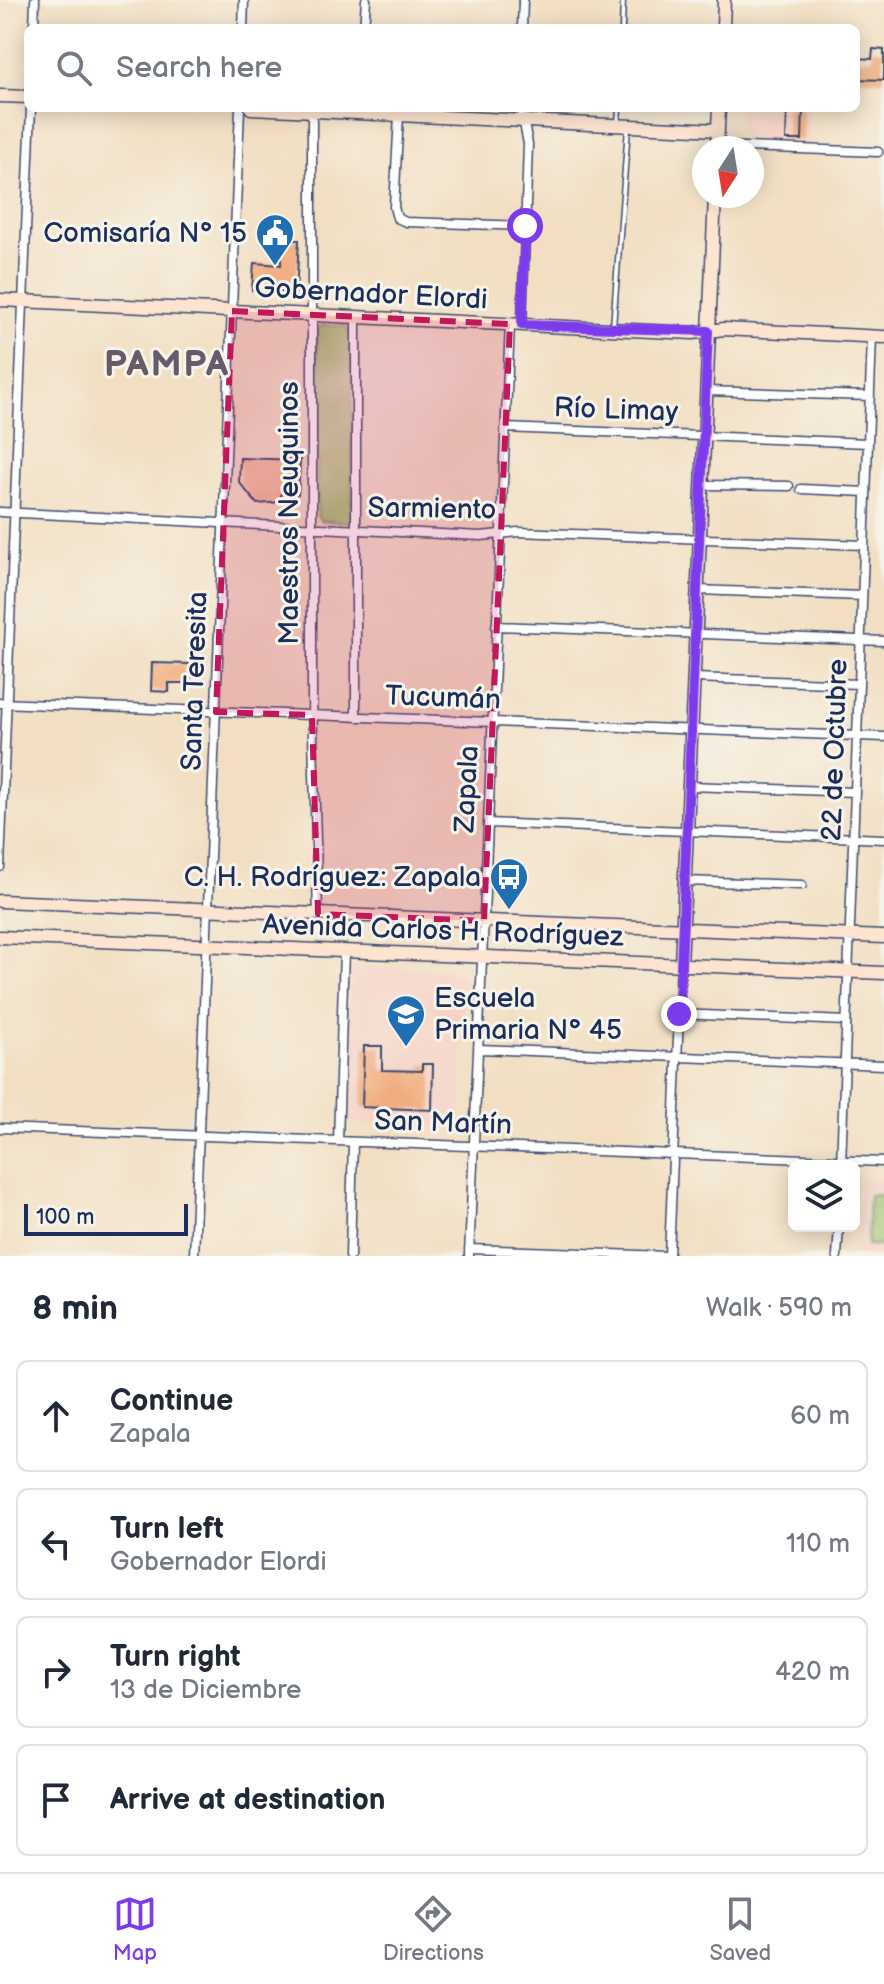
<!DOCTYPE html>
<html lang="en">
<head>
<meta charset="utf-8">
<style>
	:root { --surface:#fff; --page:#f2f2f3; --text:#1f2937; --muted:#747a83; --line:#e0e1e3; --accent:#7c3aed }
	body { margin:0; font-family:"Balsamiq Sans",sans-serif; background:var(--page); color:var(--text) }
	.controls { position:absolute; right:24px; bottom:24px; display:grid; overflow:hidden; border-radius:12px; box-shadow:0 4px 20px #0003 }
	.controls button { width:72px; height:72px; display:grid; place-items:center; padding:0; border:0; border-bottom:2px solid var(--line); background:var(--surface); color:var(--text); font:40px sans-serif }
	.compass { position:absolute; left:692px; top:136px; width:72px; height:72px; border-radius:50%; background:var(--surface); box-shadow:0 4px 20px #0003; rotate:192deg }
	.scale { position:absolute; left:24px; bottom:20px; width:164px; box-sizing:border-box; padding-left:8px; border:4px solid #1b2f5e; border-top:0; font-size:22px; line-height:28px; white-space:nowrap; color:#1b2f5e; -webkit-text-stroke:6px #f7f3e8; paint-order:stroke }
	.stop { position:absolute; width:24px; height:24px; margin:-18px; border:6px solid #7c3aed; border-radius:50%; background:#fff }
	.stop.end { background:#7c3aed; border-color:#fff; box-shadow:0 2px 8px #0008 }
	.list { margin:0; padding:0; list-style:none }
	h2 { display:flex; justify-content:space-between; align-items:center; height:104px; margin:0; padding:0 32px; font-size:34px }
	h2 small { font-size:26px; font-weight:400; color:var(--muted) }
	.list li { display:grid; grid-template-columns:52px 1fr auto; gap:24px; align-items:center; box-sizing:border-box; height:112px; margin:0 16px 16px; padding:0 16px; border:2px solid var(--line); border-radius:12px }
	.list b { display:block; font-size:30px; white-space:nowrap }
	.list p { margin:0; font-size:26px; white-space:nowrap; color:var(--muted) }
	.list em { font-size:26px; font-style:normal; color:var(--muted) }
	.icon { flex:none; width:44px; height:44px; fill:none; stroke:currentColor; stroke-width:2; stroke-linecap:round; stroke-linejoin:round }
	.map { position:relative; flex:none; width:884px; height:1256px; overflow:hidden }
	.search { position:absolute; background:var(--surface); box-shadow:0 4px 20px #0003; left:24px; right:24px; top:24px; height:88px; display:flex; align-items:center; gap:20px; box-sizing:border-box; padding:0 28px; border-radius:12px; color:var(--muted); font-size:30px }
	.sheet { height:616px; background:var(--surface) }
	nav { display:flex; justify-content:space-around; align-items:center; box-sizing:border-box; height:112px; border-top:2px solid var(--line); background:var(--surface); font-size:22px; color:var(--muted) }
	nav a { display:grid; justify-items:center; gap:4px }
	nav .on { color:var(--accent) }
	.map>svg:first-child { display:block }
	.built { fill:#f6d1c5 }
	.green { fill:#9cc16c; stroke:#5c7865; stroke-width:2 }
	.building { fill:#f1ac7e }
	.lines { fill:none; stroke-linecap:round; stroke-linejoin:round }
	.lane-casing { stroke:#3b496d; stroke-width:7 }
	.street-casing { stroke:#3b496d; stroke-width:11 }
	.secondary-casing { stroke:#3b496d; stroke-width:15 }
	.lane { stroke:#fff; stroke-width:4 }
	.street { stroke:#fff; stroke-width:8 }
	.secondary { stroke:#fde4d0; stroke-width:12 }
	.route { stroke:#7c3aed; stroke-width:10 }
	.marked { fill:#c2185b; fill-opacity:0.2; stroke:#c2185b; stroke-width:6; stroke-dasharray:16 10; stroke-linejoin:round }
	.labels { text-anchor:middle; dominant-baseline:central; stroke-width:6; stroke-linejoin:round; paint-order:stroke }
	.poi-label { font-size:28px; fill:#1b2f5e; stroke:#f7f3e8; text-anchor:end }
	.street-label { font-size:28px; fill:#1b2f5e; stroke:#f7f3e8 }
	.district-label { font-size:36px; font-weight:bold; letter-spacing:2px; fill:#665b69; stroke:#f7f3e8 }
</style>
</head>
<body>
<div class="map">
<svg width="884" height="1256" viewBox="0 0 884 1256">
	<rect width="100%" height="100%" fill="#f7f3e8"/>
	<filter id="ink" filterUnits="userSpaceOnUse"><feTurbulence type="fractalNoise" baseFrequency=".0125" numOctaves="2"/><feDisplacementMap in="SourceGraphic" scale="16" xChannelSelector="R" yChannelSelector="G"/><feConvolveMatrix kernelMatrix="1 2 1 2 8 2 1 2 1" color-interpolation-filters="sRGB"/></filter>
	<filter id="wash" filterUnits="userSpaceOnUse"><feTurbulence type="fractalNoise" baseFrequency=".006" numOctaves="4" result="noise"/><feDisplacementMap in="SourceGraphic" scale="32" xChannelSelector="R" yChannelSelector="G"/><feGaussianBlur stdDeviation="1.8" result="paint"/><feColorMatrix in="noise" values="0 0 0 0 0 0 0 0 0 0 0 0 0 0 0 0 0 1.4 0 .05"/><feComposite in="paint" operator="in"/></filter>
	<g filter="url(#wash)">
		<rect width="100%" height="100%" fill="#f2dfc3"/>
		<path class="built" d="M739 108H809L807 141 743 138 738 132Z
			M357 966 459 972 465 979 461 1123 454 1129 352 1123 346 1117 351 972Z
			M866 1179 884 1180V1256H855L859 1186Z"/>
		<path class="green" d="M322 325H344L352 335V518L349 522 321 521 317 516V331Z
			M869 1195H884V1246L867 1245Z"/>
		<g id="blocks">
			<path class="building" d="M873 49 884 50V80L856 79V58L872 59Z
				M787 108H803L802 140H786Z
				M282 240H299L296 293 252 290 254 263 281 265Z
				M240 458 300 460 298 494H281V502L257 504 239 482Z
				M152 663 191 664 190 683H169V692L151 691Z
				M364 1046H382V1070L422 1071V1064H433L432 1110 362 1107Z"/>
		</g>
	</g>
	<g filter="url(#ink)">
		<use href="#blocks" fill-opacity="0" stroke="#3b496d" stroke-width="2"/>
		<g class="lines">
			<g class="lane-casing">
				<path id="lane" d="M622 28 623 0
					M618 123 619 108
					M613 327 628 128"/>
			</g>
			<g class="street-casing">
				<path id="street" d="M34 28 35 0
					M243 28 244 0
					M364 28 366 0
					M522 28 523 0
					M521 108 528 144 522 325
					M312 111V698L318 914
					M399 115 394 207 397 218 406 222 525 226
					M717 146 878 152
					M356 317V717
					M706 391 870 396
					M505 428 868 443
					M702 485 789 486
					M801 489 866 492
					M0 512 481 536 518 532 864 545
					M697 590 862 596
					M496 626 884 641
					M694 678 859 684
					M0 703 884 737
					M689 786 855 792
					M488 823 884 839
					M0 867 31 108
					M685 881 802 885
					M679 1014 846 1021
					M478 1049 884 1065
					M0 1128 884 1162
					M338 1141 344 951
					M841 1165 872 337
					M469 1249 666 1256
					M194 1256 240 108
					M350 1256 353 1142
					M469 1256 510 324
					M669 1256 681 965
					M837 1256 839 1226"/>
			</g>
			<g class="secondary-casing">
				<path id="secondary" d="M723 28 724 0
					M0 96 28 97
					M251 108 718 130
					M717 148 719 108
					M0 300 693 333 724 329 884 337
					M0 901 884 937
					M0 937 884 973
					M681 965 715 196"/>
			</g>
			<use href="#lane" class="lane"/>
			<use href="#street" class="street"/>
			<use href="#secondary" class="secondary"/>
		</g>
	</g>
	<g class="lines" filter="url(#ink)">
		<path class="route" d="M525 226 522 325 708 331 679 1014"/>
	</g>
	<path class="marked" d="M232 311 510 324 484 921 318 914 312 715 216 712Z"/>
	<defs>
		<g id="civic-pin" transform="scale(2)"><path d="M0 17L-7.5 6A9.5 9.5 0 1 1 7.5 6Z" fill="#1f6fb2" stroke="#f7f3e8"/><path d="M-.6-6.5H3V-4.5H.6V-3L4-1V1h2V6H-6V1h2V-1L-.6-3ZM-1.2 2.5V6h2.4V2.5Z" fill="#fff"/></g>
		<g id="bus-pin" transform="scale(2)"><path d="M0 17L-7.5 6A9.5 9.5 0 1 1 7.5 6Z" fill="#1f6fb2" stroke="#f7f3e8"/><path d="M-5-6H5V4H4V6H2V4H-2V6H-4V4H-5ZM-3.5-4V0h7V-4ZM-3.5 1.2v1.5H-2V1.2ZM2 1.2v1.5H3.5V1.2Z" fill="#fff"/></g>
		<g id="school-pin" transform="scale(2)"><path d="M0 17L-7.5 6A9.5 9.5 0 1 1 7.5 6Z" fill="#1f6fb2" stroke="#f7f3e8"/><path d="M0-5L7-2L0 1L-7-2ZM-4 1L0 2.5L4 1V4Q0 6-4 4Z" fill="#fff"/></g>
	</defs>
	<g fill-rule="evenodd">
		<use href="#civic-pin" x="275" y="233"/>
		<use href="#bus-pin" x="509" y="877"/>
		<use href="#school-pin" x="406" y="1014"/>
	</g>
	<g class="labels">
		<g class="poi-label">
			<text x="247" y="233">Comisaría N° 15</text>
			<text x="481" y="877">C. H. Rodríguez: Zapala</text>
			<text x="434" y="998" text-anchor="start">Escuela<tspan x="434" dy="32">Primaria N° 45</tspan></text>
		</g>
		<g class="street-label">
			<text transform="translate(371 294) rotate(3)">Gobernador Elordi</text>
			<text transform="translate(616 410) rotate(2)">Río Limay</text>
			<text transform="translate(432 509) rotate(1)">Sarmiento</text>
			<text transform="translate(289 513) rotate(-90)">Maestros Neuquinos</text>
			<text transform="translate(195 681) rotate(-88)">Santa Teresita</text>
			<text transform="translate(443 698) rotate(2)">Tucumán</text>
			<text transform="translate(835 750) rotate(-88)">22 de Octubre</text>
			<text transform="translate(467 789) rotate(-87)">Zapala</text>
			<text transform="translate(443 931) rotate(2)">Avenida Carlos H. Rodríguez</text>
			<text transform="translate(443 1123) rotate(2)">San Martín</text>
		</g>
		<g class="district-label">
			<text x="167" y="365">PAMPA</text>
		</g>
	</g>
</svg>
<div class="controls">
<button><svg class="icon" aria-label="layers" viewBox="0 0 24 24"><path d="M12 4l9 5-9 5-9-5zM3 14l9 5 9-5"/></svg></button>
</div>
<svg class="compass" viewBox="-18 -18 36 36"><path d="M0-13l5 13h-10z" fill="#e53935"/><path d="M0 13l5-13h-10z" fill="#747a83"/></svg>
<div class="scale">100 m</div>
<div class="stop" style="left:525px;top:226px"></div>
<div class="stop end" style="left:679px;top:1014px"></div>
<div class="search"><svg class="icon" aria-label="search" viewBox="0 0 24 24"><circle cx="10" cy="10" r="6"/><path d="M15 15l6 6"/></svg>Search here</div>
</div>
<section class="sheet">
<h2>8 min<small>Walk · 590 m</small></h2>
<ul class="list">
<li><svg class="icon" aria-label="ahead" viewBox="0 0 24 24"><path d="M12 20V5M6 11l6-6 6 6"/></svg><div><b>Continue</b><p>Zapala</p></div><em>60 m</em></li>
<li><svg class="icon" aria-label="left" viewBox="0 0 24 24"><path d="M17 20v-9H6M10 6l-5 5 5 5"/></svg><div><b>Turn left</b><p>Gobernador Elordi</p></div><em>110 m</em></li>
<li><svg class="icon" aria-label="right" viewBox="0 0 24 24"><path d="M7 20v-9h11M14 6l5 5-5 5"/></svg><div><b>Turn right</b><p>13 de Diciembre</p></div><em>420 m</em></li>
<li><svg class="icon" aria-label="arrive" viewBox="0 0 24 24"><path d="M6 21V4h12l-3 4 3 4H6"/></svg><div><b>Arrive at destination</b></div></li>
</ul>
</section>
<nav>
<a class="on"><svg class="icon" aria-label="map" viewBox="0 0 24 24"><path d="M3 6l6-2 6 2 6-2v14l-6 2-6-2-6 2zM9 4v14M15 6v14"/></svg>Map</a>
<a><svg class="icon" aria-label="directions" viewBox="0 0 24 24"><path d="M12 3l9 9-9 9-9-9zM9 14v-3h6M13 9l2 2-2 2"/></svg>Directions</a>
<a><svg class="icon" aria-label="saved" viewBox="0 0 24 24"><path d="M7 4h10v16l-5-4-5 4z"/></svg>Saved</a>
</nav>
</body>
</html>
